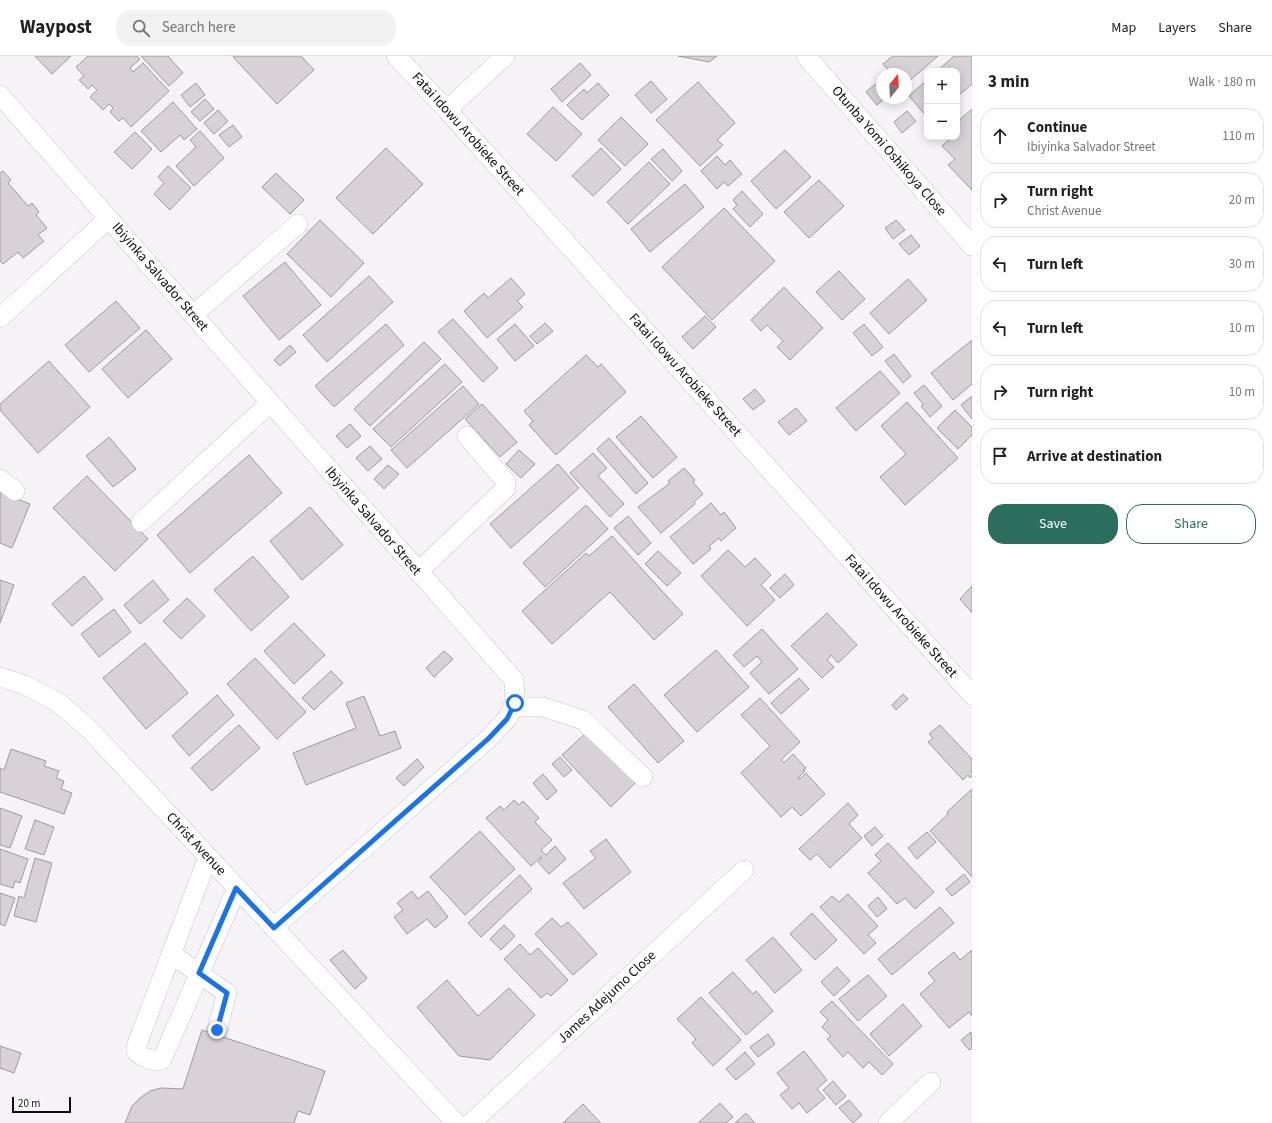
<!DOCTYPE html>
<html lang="en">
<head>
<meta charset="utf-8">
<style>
	:root { --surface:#fff; --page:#f2f2f2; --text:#202124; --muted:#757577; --line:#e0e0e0; --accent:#2c6e5e }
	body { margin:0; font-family:"Source Sans 3",sans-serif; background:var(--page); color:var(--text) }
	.controls { position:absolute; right:12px; top:12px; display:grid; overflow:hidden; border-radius:8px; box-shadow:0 2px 10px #0003 }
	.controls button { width:36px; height:36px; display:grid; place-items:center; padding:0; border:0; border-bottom:1px solid var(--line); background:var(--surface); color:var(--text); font:20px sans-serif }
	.compass { position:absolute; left:876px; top:12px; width:36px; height:36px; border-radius:50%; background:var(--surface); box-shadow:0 2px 10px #0003; rotate:18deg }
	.scale { position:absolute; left:12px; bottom:10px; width:59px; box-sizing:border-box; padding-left:4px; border:2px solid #0e0d0e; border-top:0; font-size:11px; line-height:14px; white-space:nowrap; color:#0e0d0e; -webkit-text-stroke:3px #fff; paint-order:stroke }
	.stop { position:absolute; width:12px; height:12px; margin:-9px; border:3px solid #1a73e8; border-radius:50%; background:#fff }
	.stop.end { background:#1a73e8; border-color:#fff; box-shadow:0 1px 4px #0008 }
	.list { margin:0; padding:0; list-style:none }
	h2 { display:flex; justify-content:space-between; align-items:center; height:52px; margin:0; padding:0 16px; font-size:17px }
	h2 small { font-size:13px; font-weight:400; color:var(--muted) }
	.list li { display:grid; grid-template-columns:26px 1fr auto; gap:12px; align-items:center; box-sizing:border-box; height:56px; margin:0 8px 8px; padding:0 8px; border:1px solid var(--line); border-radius:16px }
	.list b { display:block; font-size:15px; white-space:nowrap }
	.list p { margin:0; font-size:13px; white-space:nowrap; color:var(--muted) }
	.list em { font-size:13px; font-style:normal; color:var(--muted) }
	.actions { display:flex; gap:8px; padding:12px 16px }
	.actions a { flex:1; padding:9px 0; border:1px solid var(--accent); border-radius:16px; text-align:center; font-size:14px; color:var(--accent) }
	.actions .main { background:var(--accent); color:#fff }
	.icon { flex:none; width:22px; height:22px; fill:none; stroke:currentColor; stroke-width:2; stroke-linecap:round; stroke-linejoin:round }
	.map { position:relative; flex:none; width:972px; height:1067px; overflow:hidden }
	header { display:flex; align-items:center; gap:24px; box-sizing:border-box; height:56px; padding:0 20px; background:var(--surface); border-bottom:1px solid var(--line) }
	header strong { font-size:19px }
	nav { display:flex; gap:22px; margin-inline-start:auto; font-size:14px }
	.search { width:280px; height:36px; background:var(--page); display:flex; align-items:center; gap:10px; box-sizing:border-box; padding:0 14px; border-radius:16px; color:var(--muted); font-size:15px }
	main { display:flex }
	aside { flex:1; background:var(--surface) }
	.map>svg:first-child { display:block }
	.building { fill:#d6d2d6; stroke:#9d9a9e }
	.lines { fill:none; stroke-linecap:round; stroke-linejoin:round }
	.minor-casing { stroke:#c6c3c7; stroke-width:20 }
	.minor { stroke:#fff; stroke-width:19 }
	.route { stroke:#1a73e8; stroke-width:5 }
	.labels { text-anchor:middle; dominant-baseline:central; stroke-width:3.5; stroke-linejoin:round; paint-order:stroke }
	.street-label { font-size:14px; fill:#0e0d0e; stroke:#fff }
</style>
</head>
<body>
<header>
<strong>Waypost</strong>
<div class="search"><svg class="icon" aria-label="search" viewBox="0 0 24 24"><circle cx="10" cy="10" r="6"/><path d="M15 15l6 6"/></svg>Search here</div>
<nav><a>Map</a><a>Layers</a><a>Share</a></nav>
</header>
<main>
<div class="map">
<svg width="972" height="1067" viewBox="0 0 972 1067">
	<rect width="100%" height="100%" fill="#f6f3f7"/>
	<path class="building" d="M35 0H71L52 18Z
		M88 0H137L140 3 130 12 133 16 143 7 169 35 131 71 123 62 119 65 110 56 113 52 109 48 103 54 90 41 97 34 92 29 88 33 79 24 84 20 76 11Z
		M141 0H168L183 17 169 30Z
		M234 0H301L314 14 277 48 233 1Z
		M678 0H717L709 6Z
		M893 0H938L906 28V18H892L883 8Z
		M954 0H972V28L957 41V15H937Z
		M580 7 591 19 562 46 551 33Z
		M882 23V42H885L877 49 866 36Z
		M927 24V61L909 40Z
		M651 25 667 43 651 57 635 39Z
		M698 26 735 67 717 84 723 89 700 110 656 64Z
		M196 27 205 39 190 51 181 39Z
		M598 27 609 39 582 64 567 49 584 33 587 37Z
		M205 43 214 53 200 65 191 56Z
		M173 46 197 73 184 84 180 79 161 96 141 75Z
		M553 51 582 78 556 105 527 78Z
		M972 53V134L948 109 955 103 942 90 952 81H957V66Z
		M218 54 228 65 214 78 204 67Z
		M907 55 916 65 902 77 894 66Z
		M621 61 648 88 625 110 598 84Z
		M233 69 242 81 229 91 219 79Z
		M200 75 224 102 194 130 176 110 196 91 190 84Z
		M135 76 152 93 132 113 114 96Z
		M386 92 423 128 373 178 336 142Z
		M601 92 621 113 593 140 572 120Z
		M663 93 682 115 672 125 651 103Z
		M785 94 811 121 776 153 751 125Z
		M717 100 725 109 730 104 742 118 728 130 724 126 717 133 701 115Z
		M649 106 670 128 628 168 607 146Z
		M168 110 191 132 170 154 154 138 164 127 158 121Z
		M3 115 11 124 8 127 28 150 32 147 39 156 36 159 47 172 38 179 44 185 23 202 18 196 3 208 0 205V117Z
		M276 117 304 144 290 158 262 131Z
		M819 124 844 150 809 182 784 156Z
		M685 128 704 151 650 196 631 173Z
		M742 135 763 158 750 171 733 153 737 149 733 144Z
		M724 152 775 205 712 264 662 211Z
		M320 164 364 207 331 241 287 198Z
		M896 164 905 174 893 183 885 172Z
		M911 179 920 190 909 199 899 188Z
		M285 206 321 249 279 284 243 240Z
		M839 215 865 243 842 264 816 236Z
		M369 220 393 246 327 306 303 279Z
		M511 222 525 238 517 245 523 251 487 282 464 255 484 237 488 242Z
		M908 223 927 244 889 278 870 257Z
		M784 231 823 272 790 304 777 291 783 285 767 269 761 275 751 264Z
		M116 245 140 272 89 316 65 289Z
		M705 260 716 271 693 293 682 281Z
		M453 263 498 312 483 326 438 276Z
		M545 267 553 275 537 288 530 280Z
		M386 268 404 289 334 351 315 330Z
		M515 268 534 290 515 305 497 283Z
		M864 268 883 291 872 300 853 277Z
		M146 274 172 303 128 342 102 313Z
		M972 284V328L953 344 931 317Z
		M424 286 441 303 370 370 354 353Z
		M290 289 296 296 280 310 274 304Z
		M894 298 911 320 903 327 885 305Z
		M586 299 598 311 601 308 626 336 556 399 529 369 533 365 524 355Z
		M49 305 90 351 38 397 0 354V348Z
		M445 308 462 326 391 391 373 373Z
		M880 315 900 337 856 375 836 352Z
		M924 329 942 350 930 361 921 350 923 348 914 337Z
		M463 330 479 348 407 412 391 394Z
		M755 333 765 345 753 354 743 343Z
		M972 340V363L961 349Z
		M907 346 958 402 905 449 880 421 906 398 881 370Z
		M482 348 517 386 500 401 465 363Z
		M796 352 807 365 789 379 778 366Z
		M955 354 972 371V379L958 393 937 372Z
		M641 360 677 401 653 422 616 381Z
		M350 368 361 380 347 392 336 380Z
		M109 381 136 413 113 431 86 400Z
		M609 382 648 427 636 438 597 393Z
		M370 390 382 403 368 415 356 402Z
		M519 394 535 408 521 422 506 408Z
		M593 397 607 412 598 420 624 448 610 461 570 417Z
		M249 399 282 437 190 517 157 479Z
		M558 408 579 432 511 492 490 468Z
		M388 409 399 418 384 433 374 423Z
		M684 412 695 424 693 426 703 438 694 446 695 448 661 477 638 451 670 427 668 425Z
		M87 420 148 483 115 515 53 452Z
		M0 436 30 448 12 492 0 487Z
		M711 447 721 459 724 456 736 472 721 485 719 482 709 490 711 493 693 508 670 481Z
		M586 449 608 473 545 531 523 507Z
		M310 451 343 489 302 524 270 485Z
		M628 460 651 487 638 499 614 472Z
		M612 480 683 558 654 584 610 536 552 588 522 555 586 497 589 500Z
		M728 494 745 511 755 502 771 519 761 529 775 544 747 570 701 520Z
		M658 495 681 517 667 530 645 508Z
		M253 500 289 541 251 575 214 534Z
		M785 518 794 529 780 542 770 532Z
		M84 520 103 543 72 570 52 548Z
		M0 524 14 529 0 567Z
		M153 524 169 544 140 568 124 549Z
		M972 530V557L960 543Z
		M187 542 205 560 181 583 163 565Z
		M114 553 131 576 99 601 81 578Z
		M827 557 857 589 838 607 831 599 827 604 834 611 822 622 791 590Z
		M294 567 325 599 294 628 264 595Z
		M762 573 798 613 769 638 750 617 762 606 757 600 744 611 733 599Z
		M145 587 188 637 146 673 103 622Z
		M716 594 749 631 697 676 664 639Z
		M444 595 453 603 434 621 426 612Z
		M255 602 306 656 277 683 227 628Z
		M331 615 343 627 314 654 302 642Z
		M799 622 809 633 781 658 771 647Z
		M634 628 684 685 658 707 608 651Z
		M903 638 908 643 896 654 892 649Z
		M217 639 234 659 189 700 172 680Z
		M364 640 380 680 395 675 401 692 306 729 293 697 356 672 346 647Z
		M760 642 800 686 781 704 784 707 793 698 806 712 803 714 805 715 798 722 800 723 806 717 825 738 801 760 792 751 781 761 741 717 770 690 741 659Z
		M239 669 260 692 212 735 191 712Z
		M940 669 972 703V720L970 722 968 719 963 724 928 686 933 682 929 678Z
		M587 676 635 727 611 751 562 699Z
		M11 693 46 705 44 710 59 715 56 722 64 725 61 733 72 737 64 758 0 736V712L4 714Z
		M560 701 572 714 564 721 552 708Z
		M417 703 424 711 404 730 396 722Z
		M543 718 557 735 547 744 533 727Z
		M972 733V821L930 775 948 758 947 756Z
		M514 744 519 749 523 745 539 762 535 766 552 784 541 794 546 799 555 790 566 803 549 818 538 806 542 802 541 801 531 810 486 762 500 750 504 754Z
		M848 747 858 759 849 768 862 782 830 812 817 798 810 804 799 793Z
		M0 752 22 760 10 792 0 789Z
		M35 764 54 771 44 799 25 793Z
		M875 771 883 780 872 790 864 780Z
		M480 775 515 813 465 859 430 821Z
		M927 776 936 786 917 803 908 792Z
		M606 783 631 816 584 853 563 827 596 802 590 795Z
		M888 787 934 836 915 853 905 842 897 848 868 817 881 805 875 799Z
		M0 793 28 803 20 827 15 825 13 832 0 828Z
		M35 802 52 807 36 866 14 860 19 840 24 842Z
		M964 818 970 826 952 840 946 833Z
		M520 819 532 833 481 881 468 867Z
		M412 835 418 843 428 835 448 861 435 872 427 863 407 878 394 861 403 854 397 847Z
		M0 837 15 842 5 870 0 868Z
		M848 838 878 870 868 879 876 887 864 898 820 851 832 840 839 846Z
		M878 841 887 853 877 861 868 850Z
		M940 851 954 867 892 919 878 903Z
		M812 857 837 884 815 904 790 878Z
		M552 862 561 871 568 866 597 898 573 919 535 878Z
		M504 869 515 880 501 894 490 883Z
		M773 881 802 914 775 937 746 904Z
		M520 888 530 899 538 892 568 924 551 940 547 937 541 942 504 903Z
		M343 894 367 922 355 933 330 904Z
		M972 894V960L969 956 949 972 920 938 935 925 928 917 954 896 960 904Z
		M837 911 850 925 834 940 821 926Z
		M733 916 753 938 756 935 773 955 746 979 709 937Z
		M868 919 887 940 858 965 839 943Z
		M447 924 478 960 509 932 535 959 490 1004 459 1000 417 951Z
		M701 941 741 984 713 1010 692 987 696 983 677 963Z
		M832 945 893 1008 882 1019 869 1006 863 1012 848 996 843 1001 827 983 831 980 822 971 828 964 820 956Z
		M903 948 922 970 889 1000 870 978Z
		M202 974 325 1015 310 1059 298 1055 294 1067H125L132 1050 140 1042 150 1035 161 1032 183 1033Z
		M971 976 972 992 969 994 961 984Z
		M768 978 775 988 758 1001 750 991Z
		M0 990 21 997 14 1017 0 1012Z
		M804 995 827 1024 817 1033 825 1042 807 1057 799 1047 792 1053 780 1039 789 1032 777 1017Z
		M745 996 755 1008 736 1024 726 1013Z
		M833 1025 846 1040 836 1049 823 1034Z
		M849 1044 862 1059 853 1067 839 1052Z
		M720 1047 733 1061 726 1067H698Z
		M583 1048 601 1067H563Z
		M746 1057 755 1067H735Z"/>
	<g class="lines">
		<g class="minor-casing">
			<path id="minor" d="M396 0 447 54 972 639
				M806 0 972 190
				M0 39 514 624 515 647 507 663 488 683 274 871
				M447 54 505 0
				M193 259 298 168
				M0 262 108 163
				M0 423 15 435
				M141 466 270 347
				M418 516 506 432V426L467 380
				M0 621 25 629 59 647 90 674 456 1067
				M513 651H543L583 664 643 721
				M208 801 136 991V995C141 1001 153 1006 161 1004L163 1001 237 832
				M171 898 227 937 217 974
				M471 1067 744 814
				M888 1067 931 1026"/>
		</g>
		<use href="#minor" class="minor"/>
	</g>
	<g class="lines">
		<path class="route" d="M217 974 227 937 199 917 236 832 274 872 488 683 507 663 515 647"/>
	</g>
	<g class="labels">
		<g class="street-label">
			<text transform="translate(468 78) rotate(48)">Fatai Idowu Arobieke Street</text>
			<text transform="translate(889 95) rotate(49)">Otunba Yomi Oshikoya Close</text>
			<text transform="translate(160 221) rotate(49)">Ibiyinka Salvador Street</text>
			<text transform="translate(685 319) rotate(48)">Fatai Idowu Arobieke Street</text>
			<text transform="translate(373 465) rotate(49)">Ibiyinka Salvador Street</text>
			<text transform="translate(901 560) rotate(48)">Fatai Idowu Arobieke Street</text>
			<text transform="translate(196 788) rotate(47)">Christ Avenue</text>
			<text transform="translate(607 941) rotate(-43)">James Adejumo Close</text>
		</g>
	</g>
</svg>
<div class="controls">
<button>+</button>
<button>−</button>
</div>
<svg class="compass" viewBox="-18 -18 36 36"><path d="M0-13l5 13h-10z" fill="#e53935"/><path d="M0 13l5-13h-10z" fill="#757577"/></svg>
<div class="scale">20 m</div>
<div class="stop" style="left:515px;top:647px"></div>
<div class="stop end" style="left:217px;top:974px"></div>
</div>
<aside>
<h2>3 min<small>Walk · 180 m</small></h2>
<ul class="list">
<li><svg class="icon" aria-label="ahead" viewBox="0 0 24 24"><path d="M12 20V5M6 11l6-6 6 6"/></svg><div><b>Continue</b><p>Ibiyinka Salvador Street</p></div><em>110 m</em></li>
<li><svg class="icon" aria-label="right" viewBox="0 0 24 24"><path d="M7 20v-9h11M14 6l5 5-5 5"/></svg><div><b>Turn right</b><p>Christ Avenue</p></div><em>20 m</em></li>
<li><svg class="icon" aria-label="left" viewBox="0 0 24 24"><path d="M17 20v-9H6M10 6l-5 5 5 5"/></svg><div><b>Turn left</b></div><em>30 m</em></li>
<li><svg class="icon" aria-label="left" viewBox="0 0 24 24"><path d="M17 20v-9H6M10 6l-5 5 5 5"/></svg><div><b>Turn left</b></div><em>10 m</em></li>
<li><svg class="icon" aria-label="right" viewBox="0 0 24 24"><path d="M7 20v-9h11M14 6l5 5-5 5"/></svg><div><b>Turn right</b></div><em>10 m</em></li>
<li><svg class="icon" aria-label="arrive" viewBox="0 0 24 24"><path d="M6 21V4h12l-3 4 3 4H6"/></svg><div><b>Arrive at destination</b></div></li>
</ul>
<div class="actions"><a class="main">Save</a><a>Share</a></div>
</aside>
</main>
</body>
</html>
